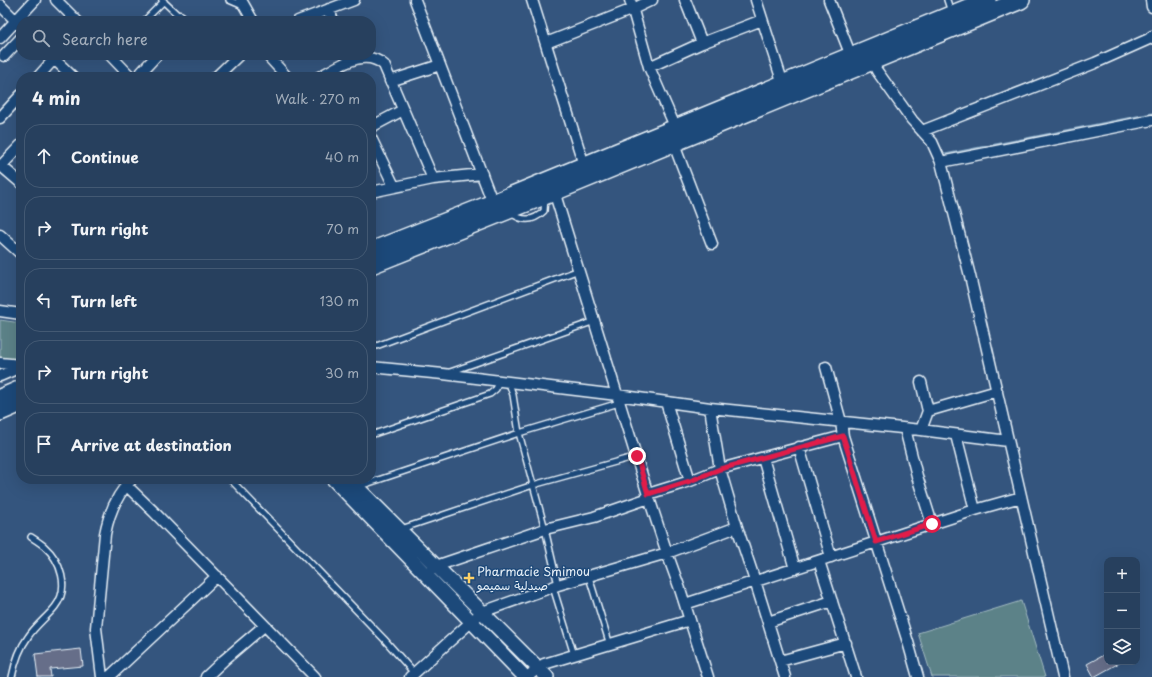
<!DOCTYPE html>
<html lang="en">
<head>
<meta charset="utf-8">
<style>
	:root { --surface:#27405e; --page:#334b67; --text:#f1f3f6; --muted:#a4afbc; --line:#435973 }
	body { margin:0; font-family:"Playpen Sans","Playpen Sans Arabic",sans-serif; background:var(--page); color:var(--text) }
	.controls { position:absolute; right:12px; bottom:12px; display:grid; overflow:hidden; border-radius:8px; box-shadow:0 4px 16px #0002 }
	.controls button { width:36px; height:36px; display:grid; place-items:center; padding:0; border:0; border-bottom:1px solid var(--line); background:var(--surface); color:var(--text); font:20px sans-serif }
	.stop { position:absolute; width:12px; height:12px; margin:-9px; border:3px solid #e11d48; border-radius:50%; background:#fff }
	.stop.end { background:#e11d48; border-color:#fff; box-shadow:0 1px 4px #0008 }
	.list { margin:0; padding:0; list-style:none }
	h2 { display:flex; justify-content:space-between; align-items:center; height:52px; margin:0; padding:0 16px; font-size:17px }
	h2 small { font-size:13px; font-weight:400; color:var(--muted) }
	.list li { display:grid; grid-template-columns:26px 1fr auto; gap:12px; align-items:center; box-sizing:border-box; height:64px; margin:0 8px 8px; padding:0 8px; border:1px solid var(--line); border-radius:16px }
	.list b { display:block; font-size:15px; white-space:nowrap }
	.list em { font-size:13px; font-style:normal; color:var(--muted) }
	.icon { flex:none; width:22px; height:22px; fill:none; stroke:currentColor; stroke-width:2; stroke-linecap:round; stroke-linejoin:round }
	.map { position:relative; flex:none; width:1152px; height:677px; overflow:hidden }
	.search { position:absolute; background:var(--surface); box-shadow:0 4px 16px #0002; left:16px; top:16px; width:360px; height:44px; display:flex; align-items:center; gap:10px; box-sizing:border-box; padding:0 14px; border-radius:16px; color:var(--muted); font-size:15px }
	.panel { position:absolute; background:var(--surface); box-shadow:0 4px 16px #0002; left:16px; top:72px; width:360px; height:412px; border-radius:16px }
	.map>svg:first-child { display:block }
	.green { fill:#5b8288; stroke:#a2bac0 }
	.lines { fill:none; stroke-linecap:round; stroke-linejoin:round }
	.stream { stroke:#86a8c4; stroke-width:3 }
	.building { fill:#666e89; stroke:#e8f1f8 }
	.service-casing { stroke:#e8f1f8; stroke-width:8 }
	.minor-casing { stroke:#e8f1f8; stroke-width:13 }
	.tertiary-casing { stroke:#e8f1f8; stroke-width:16 }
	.trunk-casing { stroke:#e8f1f8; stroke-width:20 }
	.service { stroke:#1f4a7a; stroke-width:5 }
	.minor { stroke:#1f4a7a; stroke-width:10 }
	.tertiary { stroke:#1f4a7a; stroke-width:13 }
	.trunk { stroke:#1f4a7a; stroke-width:17 }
	.route { stroke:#e11d48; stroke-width:5 }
	.poi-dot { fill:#ffd166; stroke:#1f4a7a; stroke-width:1.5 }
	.labels { text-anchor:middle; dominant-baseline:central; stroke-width:3; stroke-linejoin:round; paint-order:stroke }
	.poi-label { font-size:12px; fill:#e8f1f8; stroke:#1f4a7a; text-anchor:start }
</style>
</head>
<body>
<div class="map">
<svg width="1152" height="677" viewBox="0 0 1152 677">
	<rect width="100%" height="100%" fill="#34557e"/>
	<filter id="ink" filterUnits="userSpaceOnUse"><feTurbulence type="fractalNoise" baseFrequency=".025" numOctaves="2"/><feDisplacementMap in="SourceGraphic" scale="8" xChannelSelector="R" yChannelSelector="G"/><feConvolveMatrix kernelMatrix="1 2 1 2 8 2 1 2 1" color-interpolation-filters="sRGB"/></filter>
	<g filter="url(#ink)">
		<path class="green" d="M0 320 21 323V362L0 360Z
			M1021 601 1045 677H932L918 633Z"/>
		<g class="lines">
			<path class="stream" d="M940 156 1152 114"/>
		</g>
		<path class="building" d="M81 649 83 666 50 669 51 677H38L35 654Z
			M1107 653V662H1121L1094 677 1087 664Z"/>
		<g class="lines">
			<g class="service-casing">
				<path id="service" d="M162 0 180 17
					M229 0 243 6
					M947 0 951 12
					M144 21 164 1
					M511 213C523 222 534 221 544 211L545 198
					M371 348 579 270
					M450 372 595 321
					M509 383 513 395 519 433 545 529 558 585
					M371 435 490 394 496 389 499 382
					M230 479 384 639 414 673
					M357 487 519 433 619 403
					M401 529 533 485 637 456
					M589 577 610 645
					M553 587 574 655
					M12 677C15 662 19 649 28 637 35 626 47 617 55 607 70 588 61 561 44 546 40 543 36 540 31 537"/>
			</g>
			<g class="minor-casing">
				<path id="minor" d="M56 0 77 21
					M241 0 253 21
					M415 0 494 206
					M532 0 584 165
					M630 0 649 67 677 131
					M685 0 702 43
					M756 0 784 87
					M829 0 853 61
					M1151 0 1152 7
					M0 5 21 26
					M329 9 333 21
					M180 17 184 21
					M298 21 354 0
					M0 38 35 0
					M546 43 633 9 652 0
					M50 55 73 77
					M110 55 131 77
					M267 55 287 77
					M4 56 21 38
					M870 58 877 71 912 120 932 142 941 162 970 276 1063 677
					M649 67 702 43 762 20
					M38 77 54 59
					M137 77 157 55
					M216 77 239 55
					M319 77C338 67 364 47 384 65L433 179
					M390 81 440 65
					M0 118 21 95
					M371 127 403 110
					M922 131 1095 63 1149 39 1152 36
					M371 138 394 186
					M673 142 712 244
					M941 162 1152 120
					M0 165 21 183
					M0 167 21 145
					M553 188 649 498 667 553 680 589 708 677
					M371 192 433 179 482 174
					M0 235 21 254
					M0 311 21 314
					M0 363 21 365
					M371 367 443 374 617 395 710 408 921 430 1008 441
					M826 367 841 422 843 436 908 642 918 677
					M0 376 21 367
					M921 382 928 411
					M666 402 690 481
					M710 408 720 469 737 527 755 581 785 677
					M905 429 917 476 932 524
					M921 430 928 411 997 391
					M956 435 975 510
					M799 447 831 557
					M763 458 795 569
					M122 479 126 485 154 512 315 677
					M648 494 690 481 720 469 843 436
					M819 561 856 677
					M431 570 436 566 545 529 594 517 649 498
					M685 604 975 510 1021 497
					M768 622 832 601
					M780 661 846 643
					M102 677 96 628 105 534C109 513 117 494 132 479
					M109 677 217 576
					M206 677 224 660 264 626
					M410 677 482 612 558 585 667 553 737 527
					M527 677 544 664 690 620"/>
			</g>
			<g class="tertiary-casing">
				<path id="tertiary" d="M333 479 525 677
					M349 479 547 677"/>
			</g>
			<g class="trunk-casing">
				<path id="trunk" d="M371 251 493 203 987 0
					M371 265 554 192 1021 0
					M0 398 21 389
					M0 412 21 403"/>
			</g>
			<use href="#service" class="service"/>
			<use href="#minor" class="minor"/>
			<use href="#tertiary" class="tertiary"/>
			<use href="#trunk" class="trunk"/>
		</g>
	</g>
	<g class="lines" filter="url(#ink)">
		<path class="route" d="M637 456 648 494 690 481 720 469 843 436 876 542 932 524"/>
	</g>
	<path class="poi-dot" d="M467 572h4v4h4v4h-4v4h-4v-4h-4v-4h4z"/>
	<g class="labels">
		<g class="poi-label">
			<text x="477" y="571">Pharmacie Smimou<tspan x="477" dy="14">صيدلية سميمو</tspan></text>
		</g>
	</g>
</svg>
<div class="controls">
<button>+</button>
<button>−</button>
<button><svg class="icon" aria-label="layers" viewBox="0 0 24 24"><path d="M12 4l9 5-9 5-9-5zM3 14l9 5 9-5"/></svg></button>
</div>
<div class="stop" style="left:932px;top:524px"></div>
<div class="stop end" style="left:637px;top:456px"></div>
<div class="search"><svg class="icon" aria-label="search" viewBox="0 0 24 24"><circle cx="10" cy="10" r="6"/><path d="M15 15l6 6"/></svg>Search here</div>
<section class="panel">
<h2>4 min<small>Walk · 270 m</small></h2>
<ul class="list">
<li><svg class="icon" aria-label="ahead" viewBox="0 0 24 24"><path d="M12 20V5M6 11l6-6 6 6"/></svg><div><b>Continue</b></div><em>40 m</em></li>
<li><svg class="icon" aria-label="right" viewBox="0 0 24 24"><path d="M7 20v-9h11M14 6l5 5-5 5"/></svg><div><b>Turn right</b></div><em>70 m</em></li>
<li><svg class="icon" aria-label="left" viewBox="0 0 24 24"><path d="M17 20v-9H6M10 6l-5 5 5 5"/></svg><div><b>Turn left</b></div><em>130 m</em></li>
<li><svg class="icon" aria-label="right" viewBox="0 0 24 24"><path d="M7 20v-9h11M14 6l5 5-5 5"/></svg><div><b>Turn right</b></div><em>30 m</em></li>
<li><svg class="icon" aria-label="arrive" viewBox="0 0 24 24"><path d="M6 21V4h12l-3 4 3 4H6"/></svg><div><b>Arrive at destination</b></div></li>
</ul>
</section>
</div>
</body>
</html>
